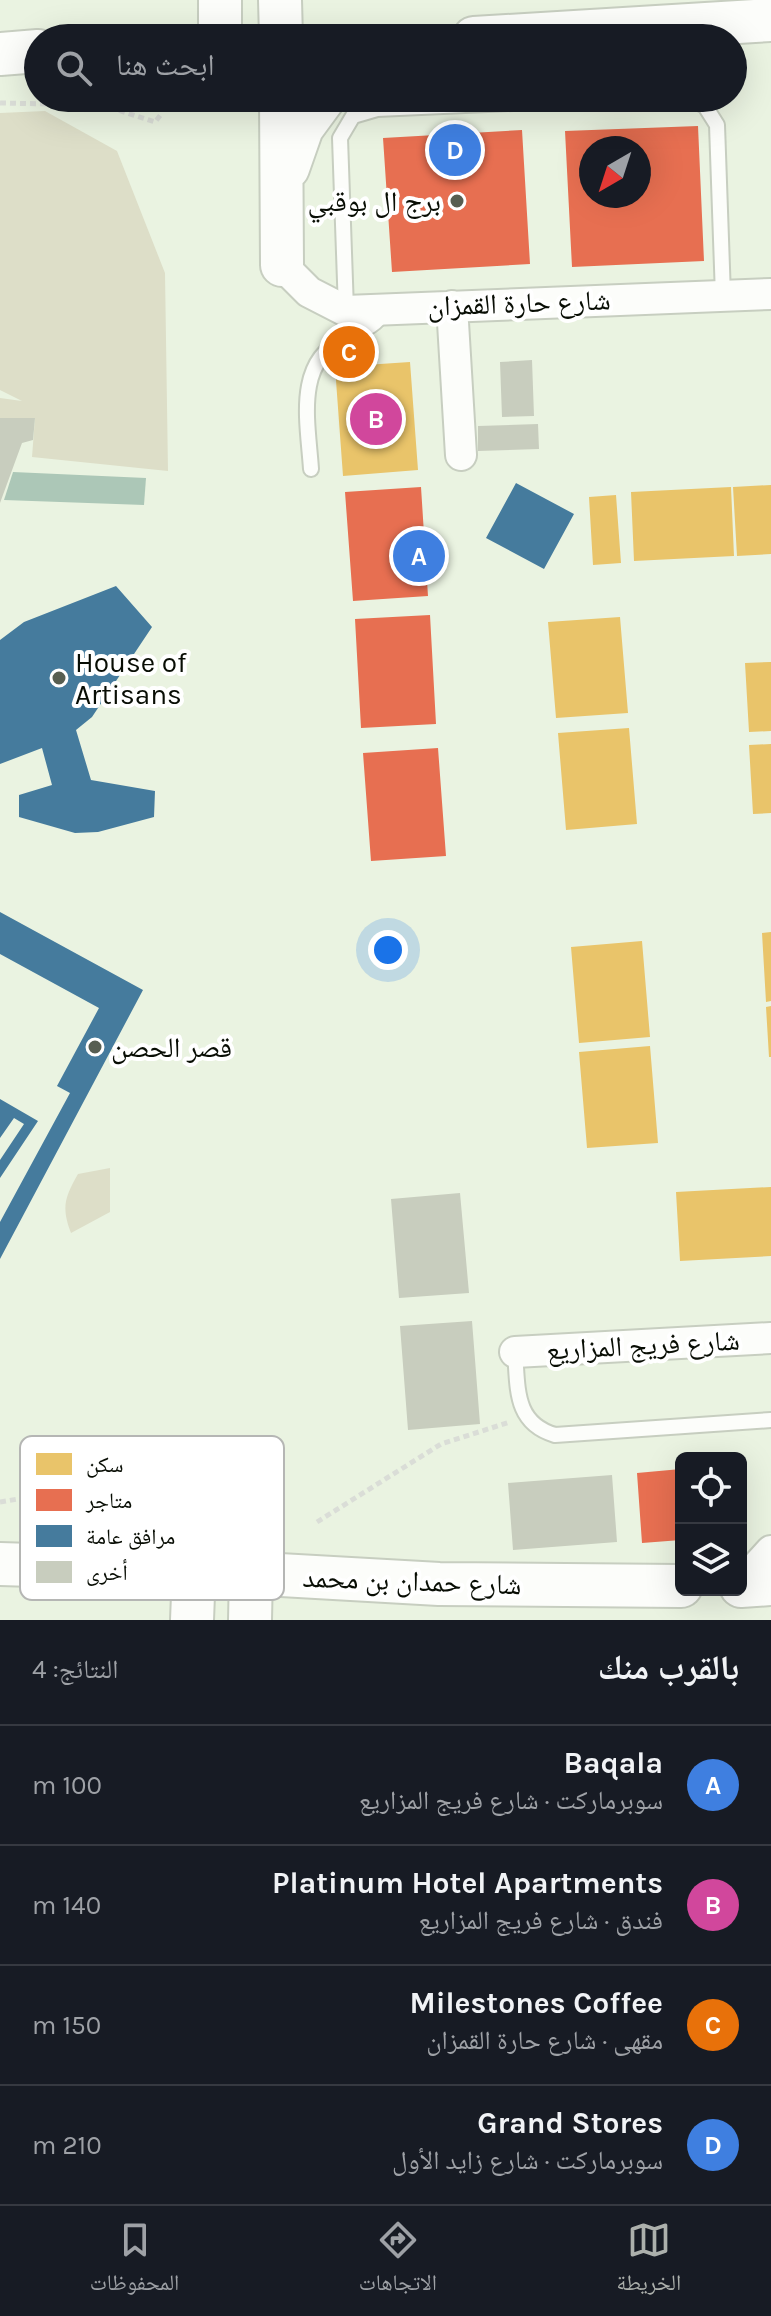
<!DOCTYPE html>
<html lang="ar">
<head>
<meta charset="utf-8">
<style>
	:root { --surface:#171b24; --page:#20242c; --text:#f1f3f6; --muted:#9ea1a6; --line:#363941; --accent:#acb0ac }
	body { margin:0; font-family:Karla,"Noto Naskh Arabic",sans-serif; background:var(--page); color:var(--text); direction:rtl }
	.controls { position:absolute; right:24px; bottom:24px; display:grid; overflow:hidden; border-radius:12px; box-shadow:0 8px 32px #0002 }
	.controls button { width:72px; height:72px; display:grid; place-items:center; padding:0; border:0; border-bottom:2px solid var(--line); background:var(--surface); color:var(--text); font:40px sans-serif }
	.compass { position:absolute; left:579px; top:136px; width:72px; height:72px; border-radius:50%; background:var(--surface); box-shadow:0 8px 32px #0002; rotate:219deg }
	.you { position:absolute; left:388px; top:950px; width:28px; height:28px; margin:-20px; border:6px solid #fff; border-radius:50%; background:#1a73e8; box-shadow:0 0 0 12px #1a73e833 }
	.badge { display:grid; place-items:center; width:52px; height:52px; border-radius:50%; background:var(--accent); color:#fff; font-size:26px; font-weight:700 }
	.pin { position:absolute; translate:-50% -50%; border:4px solid #fff; box-shadow:0 2px 8px #0006 }
	.list { margin:0; padding:0; list-style:none }
	h2 { display:flex; justify-content:space-between; align-items:center; height:104px; margin:0; padding:0 32px; font-size:34px }
	h2 small { font-size:26px; font-weight:400; color:var(--muted) }
	.list li { display:grid; grid-template-columns:52px 1fr auto; gap:24px; align-items:center; box-sizing:border-box; height:120px; padding:0 32px; border-top:2px solid var(--line) }
	.list b { display:block; font-size:30px; white-space:nowrap }
	.list p { margin:0; font-size:26px; white-space:nowrap; color:var(--muted) }
	.list em { font-size:26px; font-style:normal; color:var(--muted) }
	.icon { flex:none; width:44px; height:44px; fill:none; stroke:currentColor; stroke-width:2; stroke-linecap:round; stroke-linejoin:round }
	.map { position:relative; flex:none; width:771px; height:1620px; overflow:hidden; direction:ltr }
	.search { position:absolute; background:var(--surface); box-shadow:0 8px 32px #0002; left:24px; right:24px; top:24px; height:88px; display:flex; align-items:center; gap:20px; box-sizing:border-box; padding:0 28px; border-radius:44px; color:var(--muted); font-size:30px }
	.sheet { height:584px; background:var(--surface) }
	nav { display:flex; justify-content:space-around; align-items:center; box-sizing:border-box; height:112px; border-top:2px solid var(--line); background:var(--surface); font-size:22px; color:var(--muted) }
	nav a { display:grid; justify-items:center; gap:4px }
	nav .on { color:var(--accent) }
	.map>svg:first-child { display:block }
	.green { fill:#dddec8 }
	.water { fill:#acc7b7 }
	.homes { fill:#e9c46a }
	.shops { fill:#e76f51; fill-rule:evenodd }
	.public { fill:#457b9d }
	.building { fill:#c8cdbe }
	.lines { fill:none; stroke-linecap:round; stroke-linejoin:round }
	.lane-casing { stroke:#c7cec0; stroke-width:18 }
	.street-casing { stroke:#c7cec0; stroke-width:34 }
	.secondary-casing { stroke:#c7cec0; stroke-width:46 }
	.path { stroke:#daddd7; stroke-width:5; stroke-dasharray:6 4; stroke-linecap:butt }
	.lane { stroke:#fcfdfa; stroke-width:14 }
	.street { stroke:#fcfdfa; stroke-width:30 }
	.secondary { stroke:#fcfdfa; stroke-width:42 }
	.poi-dot { fill:#575e51; stroke:#fff; stroke-width:3 }
	.labels { text-anchor:middle; dominant-baseline:central; stroke-width:8; stroke-linejoin:round; paint-order:stroke }
	.poi-label { font-size:28px; fill:#080d04; stroke:#fff; text-anchor:start }
	.street-label { font-size:28px; fill:#080d04; stroke:#fff }
	.key { fill:#fff; stroke:#b5b6b4; stroke-width:2 }
	.key-label { font-size:22px; fill:#080d04 }
</style>
</head>
<body>
<div class="map">
<svg width="771" height="1620" viewBox="0 0 771 1620">
	<rect width="100%" height="100%" fill="#eaf3e1"/>
	<path class="green" d="M45 111 117 151 165 273 168 471 32 457 35 418H0V398L22 401 0 390V113Z
		M110 1168V1212L71 1233C61 1207 65 1197 78 1174Z"/>
	<path class="water" d="M13 472 146 478 144 505 4 500Z"/>
	<path class="homes" d="M410 362 418 470 343 476 335 367Z
		M771 485V554L737 556 733 487Z
		M731 487 734 556 634 561 631 492Z
		M616 495 621 563 593 565 589 497Z
		M620 617 628 713 556 718 548 622Z
		M771 662V731L749 732 745 663Z
		M629 728 637 824 566 830 558 733Z
		M771 744V813L753 814 749 745Z
		M771 932V1001L766 1002 762 933Z
		M642 941 650 1037 579 1043 571 947Z
		M771 1006V1057H769L766 1007Z
		M650 1046 658 1143 587 1148 579 1052Z
		M771 1187V1256L680 1261 676 1192Z"/>
	<path class="shops" d="M698 126 704 261 572 267 565 131ZM591 148H639V196H591Z
		M522 130 530 264 392 272 383 138Z
		M421 487 428 596 353 601 345 492Z
		M430 615 436 724 361 728 355 619Z
		M438 748 446 856 371 861 363 753Z
		M681 1469V1540L642 1543 637 1473Z"/>
	<path class="public" d="M516 483 574 514 544 569 486 538Z
		M116 586 152 627 92 717 76 730 91 780 155 791 154 817 98 832 75 833 19 817V795L52 785 42 748 0 764V640L24 622Z
		M0 912 143 990 0 1259V1222L70 1093 57 1086 99 1008 0 954Z
		M0 1099 38 1121 0 1178V1160L24 1124 14 1118 0 1138Z"/>
	<path class="building" d="M532 360 534 416 502 417 500 362Z
		M0 418H35L33 440 22 443 0 503Z
		M538 424 539 449 478 451V426Z
		M460 1193 469 1293 399 1298 391 1199Z
		M472 1321 480 1424 408 1430 400 1326Z
		M612 1475 617 1542 513 1550 508 1483Z"/>
	<g class="lines">
		<g class="lane-casing">
			<path id="lane" d="M690 98 705 106 717 125 723 296
				M346 310 340 138 353 116 377 109 625 98
				M311 469C308 423 294 362 344 339 360 331 376 327 384 311
				M515 1352C518 1388 514 1423 555 1435L771 1420"/>
		</g>
		<g class="street-casing">
			<path id="street" d="M282 265 309 292 346 311 771 294
				M452 306 461 455
				M515 1352 771 1338
				M741 1584 771 1551"/>
		</g>
		<g class="secondary-casing">
			<path id="secondary" d="M280 0 281 38
				M220 38V0
				M474 38 771 20
				M0 54 38 51
				M281 98 282 265
				M288 168 302 128 324 98
				M0 1564 194 1570 439 1584 681 1586
				M741 1586 771 1584
				M192 1620 194 1570
				M250 1620 251 1574"/>
		</g>
		<path class="path" d="M0 103 102 105 155 122 162 113
			M0 1502 121 1482 142 1499
			M317 1522 441 1444 510 1422"/>
		<use href="#lane" class="lane"/>
		<use href="#street" class="street"/>
		<use href="#secondary" class="secondary"/>
	</g>
	<g class="poi-dot">
		<circle cx="457" cy="201" r="8"/>
		<circle cx="59" cy="678" r="8"/>
		<circle cx="95" cy="1047" r="8"/>
	</g>
	<g class="labels">
		<g class="poi-label">
			<text x="441" y="201" text-anchor="end">برج ال بوقبي</text>
			<text x="75" y="662">House of<tspan x="75" dy="32">Artisans</tspan></text>
			<text x="111" y="1047">قصر الحصن</text>
		</g>
		<g class="street-label">
			<text transform="translate(519 303) rotate(-2)">شارع حارة القمزان</text>
			<text transform="translate(643 1345) rotate(-3)">شارع فريج المزاريع</text>
			<text transform="translate(412 1581) rotate(2)">شارع حمدان بن محمد</text>
		</g>
	</g>
	<rect x="20" y="1436" width="264" height="164" rx="12" class="key"/>
	<rect x="36" y="1453" width="36" height="22" fill="#e9c46a"/>
	<rect x="36" y="1489" width="36" height="22" fill="#e76f51"/>
	<rect x="36" y="1525" width="36" height="22" fill="#457b9d"/>
	<rect x="36" y="1561" width="36" height="22" fill="#c8cdbe"/>
	<g class="key-label">
		<text x="86" y="1472">سكن</text>
		<text x="86" y="1508">متاجر</text>
		<text x="86" y="1544">مرافق عامة</text>
		<text x="86" y="1580">أخرى</text>
	</g>
</svg>
<div class="controls">
<button><svg class="icon" aria-label="locate" viewBox="0 0 24 24"><circle cx="12" cy="12" r="6"/><path d="M12 2v4M12 18v4M2 12h4M18 12h4"/></svg></button>
<button><svg class="icon" aria-label="layers" viewBox="0 0 24 24"><path d="M12 4l9 5-9 5-9-5zM3 14l9 5 9-5"/></svg></button>
</div>
<svg class="compass" viewBox="-18 -18 36 36"><path d="M0-13l5 13h-10z" fill="#e53935"/><path d="M0 13l5-13h-10z" fill="#9ea1a6"/></svg>
<div class="you"></div>
<div class="pin badge" style="left:419px;top:556px;background:#3f7fe0">A</div>
<div class="pin badge" style="left:376px;top:419px;background:#d1479c">B</div>
<div class="pin badge" style="left:349px;top:352px;background:#e8710a">C</div>
<div class="pin badge" style="left:455px;top:150px;background:#3f7fe0">D</div>
<div class="search"><svg class="icon" aria-label="search" viewBox="0 0 24 24"><circle cx="10" cy="10" r="6"/><path d="M15 15l6 6"/></svg>ابحث هنا</div>
</div>
<section class="sheet">
<h2>بالقرب منك<small>النتائج: 4</small></h2>
<ul class="list">
<li><span class="badge" style="background:#3f7fe0">A</span><div><b>Baqala</b><p>سوبرماركت · شارع فريج المزاريع</p></div><em>100 m</em></li>
<li><span class="badge" style="background:#d1479c">B</span><div><b>Platinum Hotel Apartments</b><p>فندق · شارع فريج المزاريع</p></div><em>140 m</em></li>
<li><span class="badge" style="background:#e8710a">C</span><div><b>Milestones Coffee</b><p>مقهى · شارع حارة القمزان</p></div><em>150 m</em></li>
<li><span class="badge" style="background:#3f7fe0">D</span><div><b>Grand Stores</b><p>سوبرماركت · شارع زايد الأول</p></div><em>210 m</em></li>
</ul>
</section>
<nav>
<a class="on"><svg class="icon" aria-label="map" viewBox="0 0 24 24"><path d="M3 6l6-2 6 2 6-2v14l-6 2-6-2-6 2zM9 4v14M15 6v14"/></svg>الخريطة</a>
<a><svg class="icon" aria-label="directions" viewBox="0 0 24 24"><path d="M12 3l9 9-9 9-9-9zM9 14v-3h6M13 9l2 2-2 2"/></svg>الاتجاهات</a>
<a><svg class="icon" aria-label="saved" viewBox="0 0 24 24"><path d="M7 4h10v16l-5-4-5 4z"/></svg>المحفوظات</a>
</nav>
</body>
</html>
